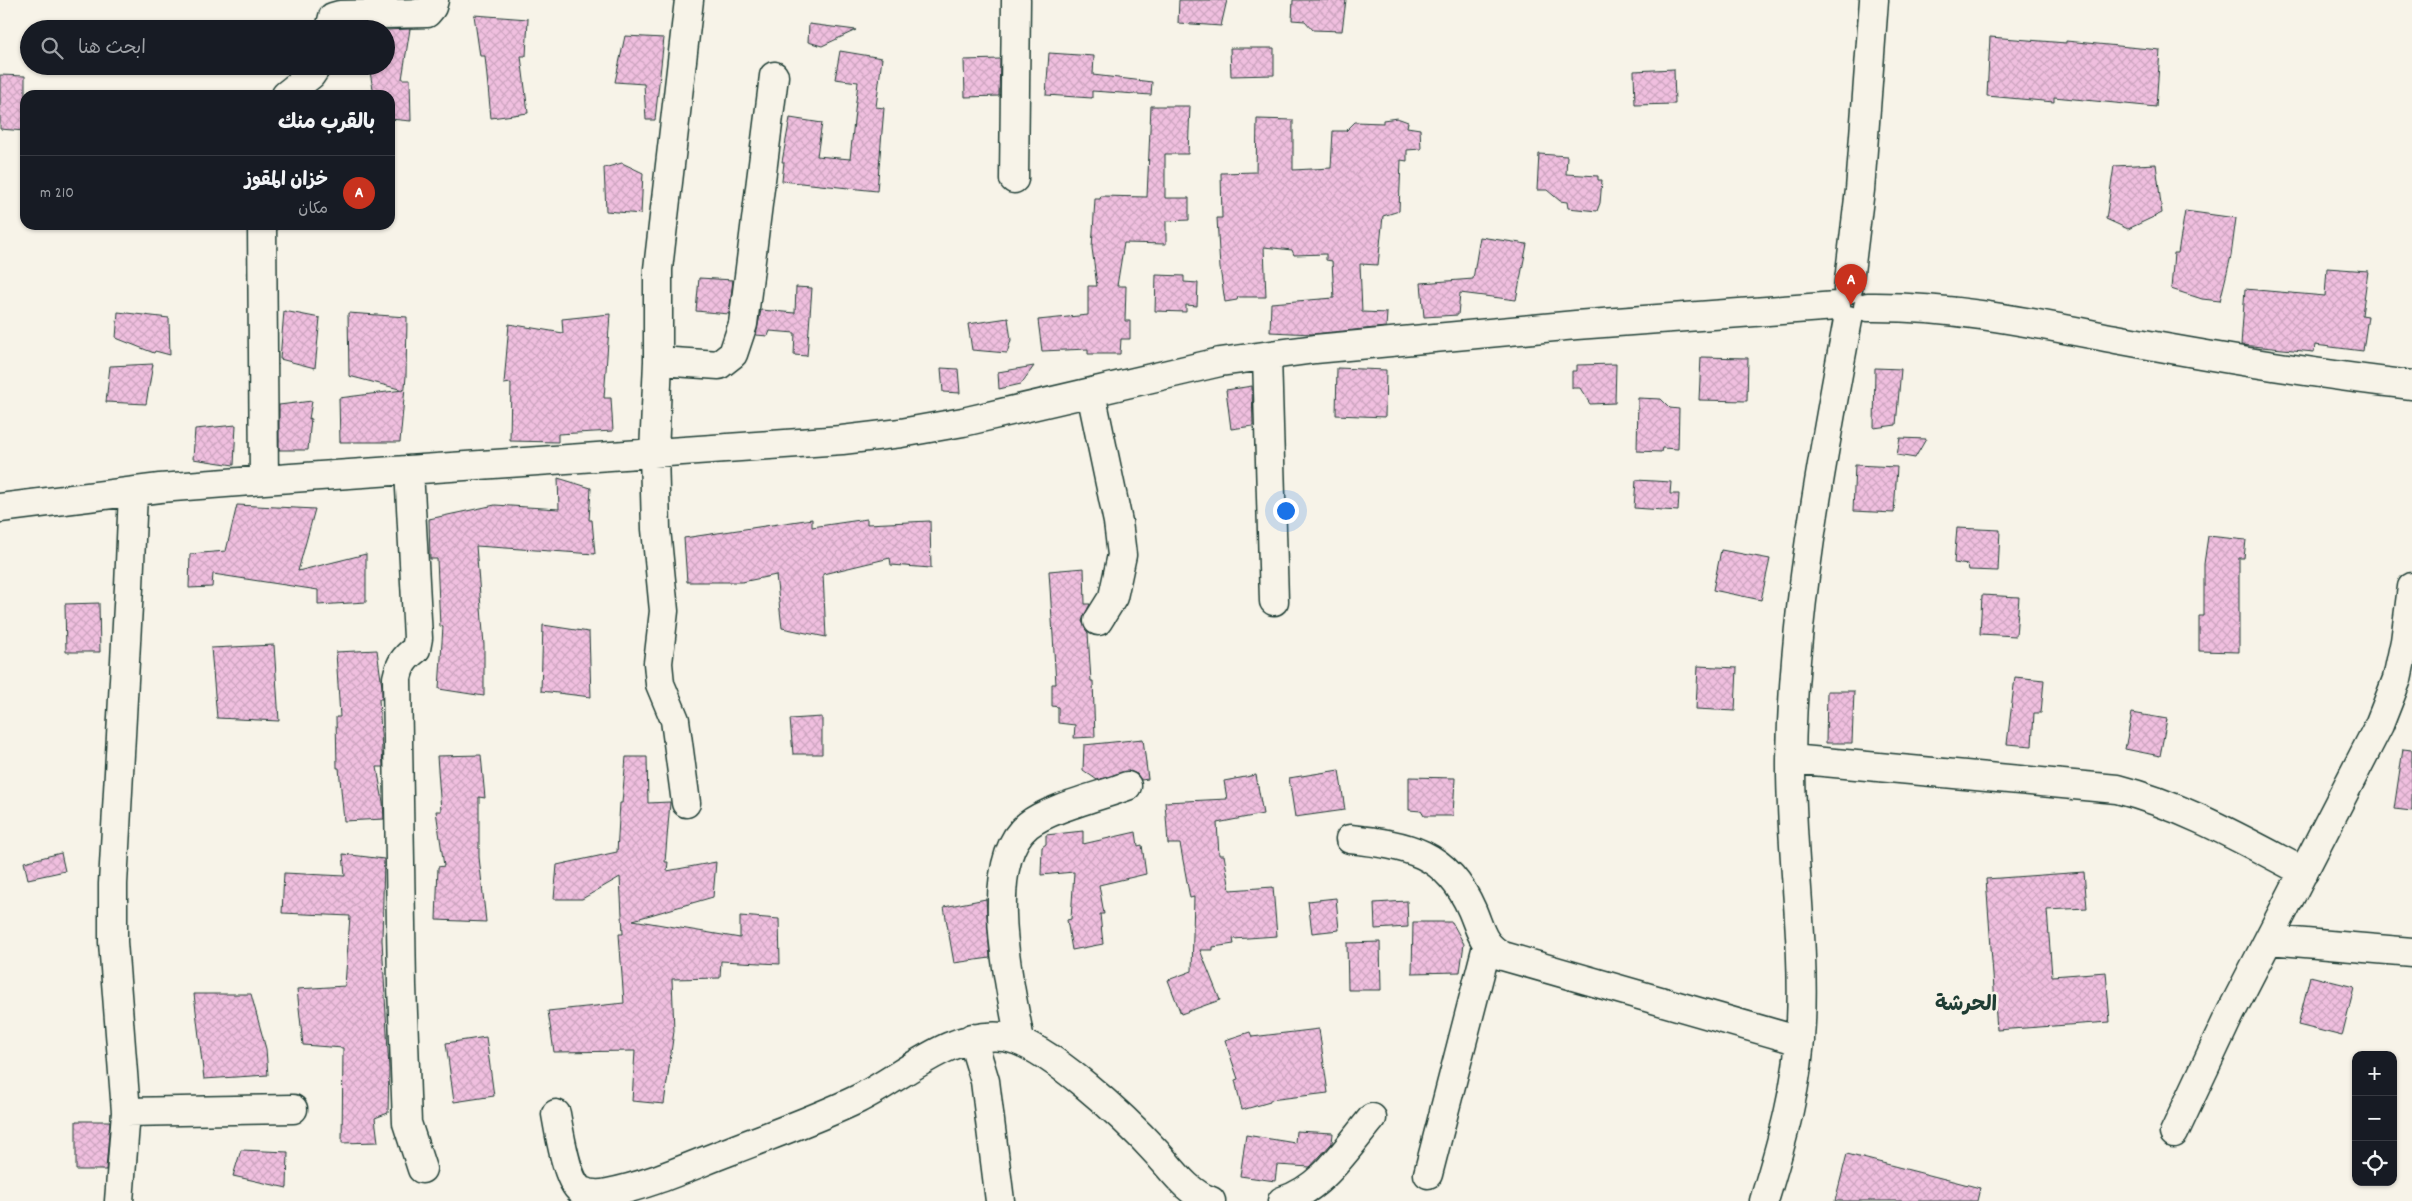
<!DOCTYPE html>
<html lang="ar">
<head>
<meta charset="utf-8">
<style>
	:root { --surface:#171b24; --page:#242831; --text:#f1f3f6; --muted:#9ea1a6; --line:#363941; --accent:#c8321e }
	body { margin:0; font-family:Dekko,"Playpen Sans Arabic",sans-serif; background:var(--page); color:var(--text); direction:rtl }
	.controls { position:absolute; right:15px; bottom:15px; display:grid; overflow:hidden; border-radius:10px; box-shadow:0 1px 4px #0004 }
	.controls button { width:45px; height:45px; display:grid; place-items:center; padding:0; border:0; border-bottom:1px solid var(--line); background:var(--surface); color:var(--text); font:25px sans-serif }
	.you { position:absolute; left:1285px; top:510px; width:18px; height:18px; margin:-12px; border:4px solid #fff; border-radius:50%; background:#1a73e8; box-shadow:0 0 0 8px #1a73e833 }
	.badge { display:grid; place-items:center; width:32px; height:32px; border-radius:50%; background:var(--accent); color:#fff; font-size:16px; font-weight:700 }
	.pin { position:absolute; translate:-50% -41px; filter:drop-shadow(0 1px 2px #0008) }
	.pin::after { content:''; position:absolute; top:26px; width:18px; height:15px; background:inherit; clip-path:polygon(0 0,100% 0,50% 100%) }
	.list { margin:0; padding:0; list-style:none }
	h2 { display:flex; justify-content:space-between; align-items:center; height:65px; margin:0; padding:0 20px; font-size:21px }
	h2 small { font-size:16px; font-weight:400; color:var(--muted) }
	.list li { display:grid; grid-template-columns:32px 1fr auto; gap:15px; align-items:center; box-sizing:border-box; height:75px; padding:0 20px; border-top:1px solid var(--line) }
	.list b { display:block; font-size:19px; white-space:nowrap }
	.list p { margin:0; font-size:16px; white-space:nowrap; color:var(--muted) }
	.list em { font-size:16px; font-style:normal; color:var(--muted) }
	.icon { flex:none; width:28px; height:28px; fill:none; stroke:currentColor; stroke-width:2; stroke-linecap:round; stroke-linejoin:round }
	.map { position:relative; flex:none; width:2412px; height:1201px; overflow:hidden; direction:ltr }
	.search { position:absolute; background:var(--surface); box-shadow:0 1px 4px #0004; left:20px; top:20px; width:375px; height:55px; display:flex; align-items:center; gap:12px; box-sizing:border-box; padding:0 18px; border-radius:28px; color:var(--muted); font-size:19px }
	.panel { position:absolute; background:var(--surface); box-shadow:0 1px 4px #0004; left:20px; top:90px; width:375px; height:140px; border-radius:15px; direction:rtl }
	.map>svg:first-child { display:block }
	.building { fill:url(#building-cross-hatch); stroke:#1f3d34 }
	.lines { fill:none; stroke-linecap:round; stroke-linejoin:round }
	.minor-casing { stroke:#1f3d34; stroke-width:31 }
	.minor { stroke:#f7f3e8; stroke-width:28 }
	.labels { text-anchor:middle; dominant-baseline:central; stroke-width:5; stroke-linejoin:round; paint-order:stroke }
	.district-label { font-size:21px; font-weight:bold; fill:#1f3d34; stroke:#f7f3e8 }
</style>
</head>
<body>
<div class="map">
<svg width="2412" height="1201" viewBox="0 0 2412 1201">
	<defs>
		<pattern id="building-cross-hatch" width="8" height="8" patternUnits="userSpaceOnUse" patternTransform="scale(1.25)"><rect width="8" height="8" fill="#f0bfdf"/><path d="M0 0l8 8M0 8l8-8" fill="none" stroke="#cda5c0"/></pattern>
	</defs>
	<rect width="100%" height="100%" fill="#f7f3e8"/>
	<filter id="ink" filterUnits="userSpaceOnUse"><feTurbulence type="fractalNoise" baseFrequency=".02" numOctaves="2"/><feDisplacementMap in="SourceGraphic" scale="10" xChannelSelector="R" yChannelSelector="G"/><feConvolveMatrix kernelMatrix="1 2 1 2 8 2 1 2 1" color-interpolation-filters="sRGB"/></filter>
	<g filter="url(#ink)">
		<path class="building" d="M1179 0H1227L1221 26 1178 23Z
			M1293 0H1346L1342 31 1313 30 1305 21 1292 20Z
			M474 15 528 19 526 56H521L528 113 491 118 485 56H480Z
			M809 24 856 30 822 46 808 42Z
			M410 29 402 79H410L411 121 390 119V95H374L369 66H386V30Z
			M625 36 664 38 655 120H646L644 84 615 82Z
			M1990 37 2066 43V41L2160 50 2156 107 2054 97V102L1987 96Z
			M1230 48H1274V75L1231 76Z
			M840 51 882 58 876 107 884 108 877 191 782 181 784 162H782L790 118 822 123 817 156 850 159 858 82 835 79Z
			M1049 53 1094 56 1093 75 1152 82 1151 95 1092 91V98L1046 95Z
			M1000 59 999 96 965 97 964 60Z
			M1674 69 1675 104 1635 105 1634 71Z
			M0 75 25 76V131L0 129Z
			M1151 106H1190L1188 154H1165V198H1189V220L1166 221V244L1124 243 1117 286H1126L1125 321H1130V339H1121L1120 354H1088V349L1042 351 1038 320 1088 315V286H1097L1092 248 1095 199H1100L1101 196 1147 197Z
			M1397 118 1408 122 1407 127 1420 129 1421 149 1407 150V161L1401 160 1399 211 1383 216 1378 265 1360 264 1362 312 1387 313 1386 327 1313 334 1270 332 1271 303 1334 298 1332 261 1326 260V254L1294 255 1292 250 1264 247 1266 297H1238L1237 300 1225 302 1220 268 1217 218H1222L1221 173 1256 172 1257 119 1293 120V170L1331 168 1333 131H1346L1355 122 1383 123V120Z
			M1539 154 1567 156 1566 174 1598 176V180H1602L1600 203 1597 211 1568 208 1567 202 1560 201 1547 190H1537Z
			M622 163 643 173 641 214 606 211 604 168Z
			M2156 164 2162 213 2128 229 2106 219 2114 166Z
			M2185 211 2236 218 2231 256 2220 301 2202 299 2171 289 2174 253H2178Z
			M1480 237 1527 244 1516 300 1460 293 1458 315 1424 317 1421 283 1473 279Z
			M2327 268 2368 271 2362 315 2368 316 2363 351 2315 345 2314 352 2241 345 2245 289 2325 296Z
			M1156 275 1184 276V282L1198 283 1197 306 1186 305V312L1155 311Z
			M699 278 733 280 729 314 696 311Z
			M796 287 812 288 807 356 794 355 795 333 770 331 768 336 756 335 761 310 795 313Z
			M284 311 320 318 315 368 280 359Z
			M118 312 169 318 170 355 155 351 154 353 116 338Z
			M348 313 407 317 406 376 400 442H340L339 398 403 390 349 376Z
			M610 314 604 398H611L613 431 558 434V442L510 441 511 383 504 384 509 324 563 333 562 319Z
			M1008 318 1011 340 1007 353 972 350 968 324Z
			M1701 357 1748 358 1747 401 1699 400Z
			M153 364 146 404 106 402 110 366Z
			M1616 364 1615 403 1590 404 1580 388H1572V371H1577V365Z
			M1034 366 1021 384 999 389 998 372Z
			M941 368 958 369 960 393 943 392Z
			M1337 368 1386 370 1385 417 1336 415Z
			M1875 368 1901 369 1896 425 1874 428Z
			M1252 386 1253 426 1231 429 1226 390Z
			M1638 398 1661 399 1670 408 1679 409 1678 449 1662 448 1661 452 1637 451Z
			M312 401 309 419 311 418 308 450H279V405Z
			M236 425 234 465 193 459 195 429Z
			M1900 438 1926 439 1915 458 1897 455Z
			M1855 465 1897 467 1894 513 1853 511Z
			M558 478 591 488 589 520H592L595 554 476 546 484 645V696L439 689 443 626H440L437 559H430L429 519 495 505 559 509Z
			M1636 480 1671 482 1670 494H1679L1678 511 1634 508Z
			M237 505 315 509 298 571 366 554V602L318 605V590L213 574 212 587 189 588 190 554 226 551Z
			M812 519V527L867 519V524L930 521 931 568 891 565 890 558 823 574 826 637 782 628 776 575 742 582H687L684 538Z
			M1957 528 2000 530 1998 571 1969 570 1968 565 1954 563Z
			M2208 536 2246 540 2244 558H2239V652L2199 651V616H2204V564Z
			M1721 550 1770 559 1761 600 1713 590Z
			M1084 568 1085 604H1090L1082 621 1088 633 1091 681H1093L1095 737 1074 738 1075 725 1058 723V707L1052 706V684H1056L1049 571Z
			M1982 595 2019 597 2016 636 1980 634Z
			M99 603 100 652H66L65 604Z
			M543 625 589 632 591 697 541 691Z
			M274 645 279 721 217 718 211 648Z
			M377 650 382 687V699H379L383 767H377L383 802 384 819 344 821 339 768H337L336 717H340L336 652Z
			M1698 666 1737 668 1735 711 1696 709Z
			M2015 677 2044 680 2041 713H2034L2032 746 2007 744Z
			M1827 691H1854L1852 743H1826Z
			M2132 713 2167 719 2160 756 2125 749Z
			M822 717V754H793L790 719Z
			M1143 739 1148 779 1141 780 1137 774 1129 771 1097 780 1083 770 1084 745Z
			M2403 749 2412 750V811L2394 809Z
			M481 755 485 798 479 797V857L486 922 436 920 438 867 444 866 436 811H441L437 756Z
			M626 757H647L648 803 670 802 665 862H668L667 871 716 862 713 897 633 920 740 938V916L779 919 780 964 721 961 720 978 672 979 674 1031 664 1104 632 1101 635 1051 554 1052 548 1011 624 1003 619 934H623L620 877 582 899H554L557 865 617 852 620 803H622Z
			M1339 770 1345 810 1295 817 1289 778Z
			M1256 775 1263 814 1217 823 1219 855H1224L1230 890 1273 887 1277 936 1233 939 1234 944 1213 947V950H1200L1220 1000 1181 1014 1168 980 1192 971 1194 897 1190 898 1180 844H1168L1165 802 1227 799 1224 781Z
			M1409 777 1455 778 1453 816H1424L1421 811 1409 810Z
			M1083 831V844L1136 832 1138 846 1142 845 1146 874 1099 885 1104 914H1100L1103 944 1072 950 1067 920 1071 919 1074 872 1041 875 1042 847 1046 844V835Z
			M61 853 65 871 28 879 24 862Z
			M343 854 384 859 382 940 389 1070 388 1113 375 1118 378 1142 342 1143 343 1048 303 1045 297 989 345 986 350 916 282 913 284 873 345 876Z
			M2084 872 2087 908 2047 910 2052 976 2106 972 2110 1022 1997 1030 1986 879Z
			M1336 898 1339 930 1312 933 1308 901Z
			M986 899 990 958 954 963 944 907Z
			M1407 901 1408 927 1375 929 1374 903Z
			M1413 922H1452L1464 944 1460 972 1412 973Z
			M1380 942 1381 990H1348L1347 943Z
			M2310 976 2354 987 2342 1036 2298 1025Z
			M194 994H251L266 1049 268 1075 204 1079Z
			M1319 1029 1328 1093 1270 1100V1102L1242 1110 1235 1080 1238 1079 1225 1040 1250 1032 1252 1037Z
			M486 1037 494 1096 454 1102 446 1043Z
			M76 1121H110L106 1170H76Z
			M1296 1131 1333 1133 1332 1143 1310 1167 1277 1165 1275 1181 1240 1176 1246 1135 1295 1143Z
			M241 1150 288 1152 287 1188 233 1176Z
			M1847 1154 1980 1188 1977 1201H1835Z"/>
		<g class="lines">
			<g class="minor-casing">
				<path id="minor" d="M330 29 333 17 340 15 427 13 432 7 434 0
					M286 95 311 75 317 66
					M1014 179 1016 0
					M262 225 264 480
					M1848 289 1860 190 1874 0
					M1868 307C1953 306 2034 323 2116 339 2214 357 2313 374 2412 385
					M1267 356 1274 601
					M658 361 719 365 733 354 743 324 774 76
					M1091 393 1118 522 1122 555 1113 597 1098 621
					M409 470 418 638 416 649C404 658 400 664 397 678L402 986 407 1123 422 1169
					M0 508 160 488 291 478 842 440 901 433 963 422 1220 362 1315 349 1576 325 1836 306
					M1791 759 2117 789C2184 806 2243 840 2304 872
					M686 803 675 720 660 684 658 663 664 611 656 529 654 453 658 361V269L689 0
					M1350 839C1407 845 1447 852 1472 910 1481 931 1482 945 1503 956L1800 1041
					M2269 940 2412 952
					M972 1038 985 1081 1000 1201
					M1020 1041C1011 988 980 864 1028 825 1049 808 1101 796 1127 786
					M126 1112 293 1109
					M556 1114C559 1131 567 1181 580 1190 589 1195 598 1195 608 1193 650 1185 690 1166 730 1151 771 1135 819 1118 858 1099 905 1076 949 1031 1004 1037 1045 1042 1129 1122 1157 1153 1173 1171 1188 1193 1211 1201
					M2174 1133 2228 1018 2379 725 2397 679 2405 641 2412 587
					M1428 1174 1487 946
					M119 1201 126 1112 113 942V884L129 587 133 492
					M1282 1201C1322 1189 1346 1149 1372 1118
					M1764 1201C1782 1142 1799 1084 1801 1022 1805 934 1790 847 1791 759 1793 611 1821 465 1848 320"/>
			</g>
			<use href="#minor" class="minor"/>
		</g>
	</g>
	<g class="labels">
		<g class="district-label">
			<text x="1966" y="1006">الحرشة</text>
		</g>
	</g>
</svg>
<div class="controls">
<button>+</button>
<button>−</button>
<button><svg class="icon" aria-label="locate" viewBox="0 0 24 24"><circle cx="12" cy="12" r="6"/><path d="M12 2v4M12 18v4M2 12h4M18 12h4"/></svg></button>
</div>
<div class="you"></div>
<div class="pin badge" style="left:1851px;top:305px">A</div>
<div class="search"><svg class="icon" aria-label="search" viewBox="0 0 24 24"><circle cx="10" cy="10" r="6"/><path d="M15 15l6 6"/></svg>ابحث هنا</div>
<section class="panel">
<h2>بالقرب منك<small></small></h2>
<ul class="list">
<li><span class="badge">A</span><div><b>خزان المقوز</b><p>مكان</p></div><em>210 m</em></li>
</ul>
</section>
</div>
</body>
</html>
